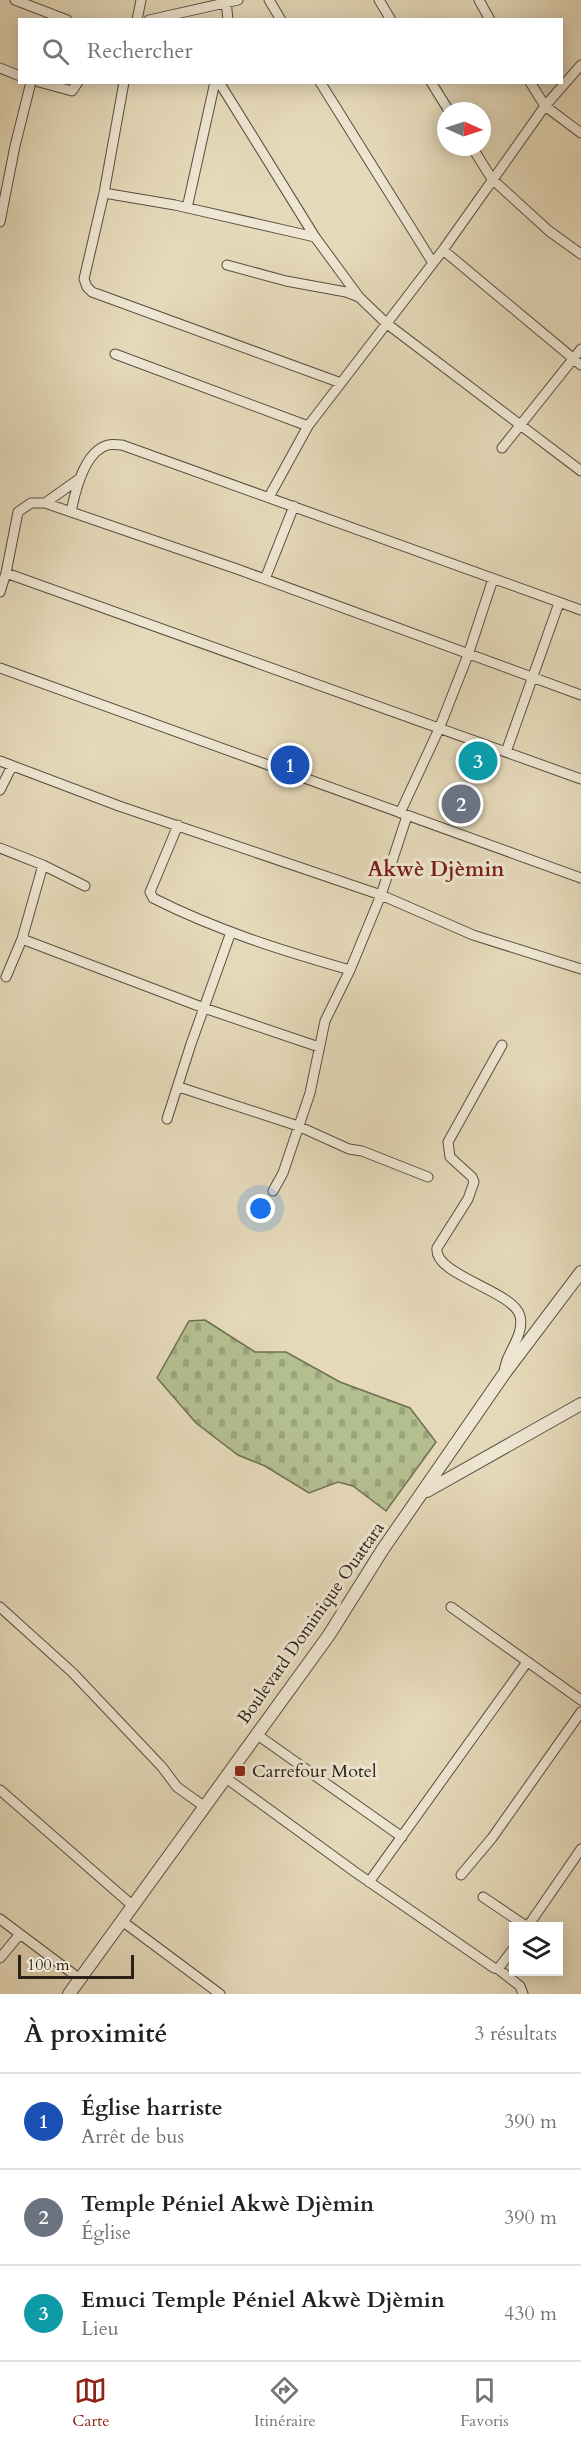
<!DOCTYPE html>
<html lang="fr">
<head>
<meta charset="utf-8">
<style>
	:root { --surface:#fff; --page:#f6f6f6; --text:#202124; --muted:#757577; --line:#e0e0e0; --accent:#8f2418 }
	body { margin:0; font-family:Cardo,serif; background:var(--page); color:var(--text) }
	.controls { position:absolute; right:18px; bottom:18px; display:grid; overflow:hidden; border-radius:0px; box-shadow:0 3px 15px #0003 }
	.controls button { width:54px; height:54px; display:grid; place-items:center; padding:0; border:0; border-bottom:2px solid var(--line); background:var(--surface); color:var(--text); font:30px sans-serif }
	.compass { position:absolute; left:437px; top:102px; width:54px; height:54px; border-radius:50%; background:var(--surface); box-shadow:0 3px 15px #0003; rotate:93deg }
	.scale { position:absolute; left:18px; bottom:15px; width:116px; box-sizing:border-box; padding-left:6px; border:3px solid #292117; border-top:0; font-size:16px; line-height:21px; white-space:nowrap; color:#292117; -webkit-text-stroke:4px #eee6d2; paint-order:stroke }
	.you { position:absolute; left:261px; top:1209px; width:21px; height:21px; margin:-15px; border:4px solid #fff; border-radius:50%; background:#1a73e8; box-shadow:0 0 0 9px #1a73e833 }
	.badge { display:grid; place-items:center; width:39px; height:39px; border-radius:50%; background:var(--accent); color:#fff; font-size:20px; font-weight:700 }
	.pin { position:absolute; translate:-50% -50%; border:3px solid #fff; box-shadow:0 2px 6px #0006 }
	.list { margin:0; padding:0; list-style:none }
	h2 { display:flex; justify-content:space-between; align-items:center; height:78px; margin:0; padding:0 24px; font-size:26px }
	h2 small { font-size:20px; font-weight:400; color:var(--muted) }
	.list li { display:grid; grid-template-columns:39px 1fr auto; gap:18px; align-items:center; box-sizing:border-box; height:96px; padding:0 24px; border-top:2px solid var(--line) }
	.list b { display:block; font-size:22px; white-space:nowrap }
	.list p { margin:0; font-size:20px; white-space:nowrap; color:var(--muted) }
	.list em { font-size:20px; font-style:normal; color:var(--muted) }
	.icon { flex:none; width:33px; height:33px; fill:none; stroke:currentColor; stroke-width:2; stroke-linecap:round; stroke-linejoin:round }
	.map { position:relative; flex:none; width:581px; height:1994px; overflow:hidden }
	.search { position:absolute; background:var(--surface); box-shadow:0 3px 15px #0003; left:18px; right:18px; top:18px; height:66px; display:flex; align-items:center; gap:15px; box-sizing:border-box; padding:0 21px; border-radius:0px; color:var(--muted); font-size:22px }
	.sheet { height:366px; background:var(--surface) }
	nav { display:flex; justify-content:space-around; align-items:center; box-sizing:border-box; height:84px; border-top:2px solid var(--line); background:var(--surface); font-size:16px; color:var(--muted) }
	nav a { display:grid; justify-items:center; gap:3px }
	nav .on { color:var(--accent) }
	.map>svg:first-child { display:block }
	.cemetery { fill:url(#cemetery-stones); stroke:#6e7054; stroke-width:1.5 }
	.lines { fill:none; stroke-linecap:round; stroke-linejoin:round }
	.minor-casing { stroke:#584f40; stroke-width:11 }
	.tertiary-casing { stroke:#584f40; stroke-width:14 }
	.minor { stroke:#eee6d2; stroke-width:9 }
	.tertiary { stroke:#eee6d2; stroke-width:12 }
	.poi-dot { fill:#8f2418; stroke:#eee6d2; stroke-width:2 }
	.labels { text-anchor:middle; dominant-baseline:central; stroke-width:6; stroke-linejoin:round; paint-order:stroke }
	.street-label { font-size:18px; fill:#292117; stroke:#eee6d2 }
	.poi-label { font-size:18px; fill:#292117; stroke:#eee6d2; text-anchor:start }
	.quarter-label { font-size:21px; font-weight:bold; fill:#7a1f14; stroke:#eee6d2 }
</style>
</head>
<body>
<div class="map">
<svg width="581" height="1994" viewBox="0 0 581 1994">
	<defs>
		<pattern id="cemetery-stones" width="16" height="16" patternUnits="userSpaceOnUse" patternTransform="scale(1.5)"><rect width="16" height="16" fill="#b4bf90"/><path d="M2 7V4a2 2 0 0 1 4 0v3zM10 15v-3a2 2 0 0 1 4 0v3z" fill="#9ba47b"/></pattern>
	</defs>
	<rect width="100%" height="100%" fill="#e5d9b9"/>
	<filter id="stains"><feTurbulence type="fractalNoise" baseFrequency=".00333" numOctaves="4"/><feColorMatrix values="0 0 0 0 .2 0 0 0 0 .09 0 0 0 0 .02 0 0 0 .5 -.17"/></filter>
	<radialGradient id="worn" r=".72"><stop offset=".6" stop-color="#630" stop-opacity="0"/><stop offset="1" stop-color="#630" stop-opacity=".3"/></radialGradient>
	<path class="cemetery" d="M205 1320 255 1352H286L340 1382 410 1408 436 1442 386 1511 353 1486 338 1482 309 1493 265 1466 238 1455 196 1423 157 1378 189 1321Z"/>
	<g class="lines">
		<g class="minor-casing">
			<path id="minor" d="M15 0 67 20
				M226 0 228 20
				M269 0 281 20
				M379 0 391 20
				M479 0 490 20
				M137 20 141 0
				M149 20 238 0
				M0 68 20 76
				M39 82 72 91 78 82
				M124 82 104 193 84 279 87 287 92 292 341 383
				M219 82 315 237
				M320 82 433 263
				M431 82 449 111
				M530 82 545 106 581 133
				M472 147 492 179 549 231 581 254
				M104 193 175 205 315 237 359 297 386 323 581 471
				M187 208 215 82
				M0 222 15 146 31 82
				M443 250 581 365
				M227 265 286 281 346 292 359 297
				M115 354 308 426
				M502 448 581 349
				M269 497 308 426 443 250 545 106 581 65
				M45 503 79 479
				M71 512C75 492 84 451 108 445 112 444 118 445 122 445L581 610
				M6 573 581 779
				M265 579 294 506
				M0 592 6 573 18 512 31 503H45L237 569 581 695
				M0 668 581 878
				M506 752 559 603
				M0 761 119 806 381 895 473 935 581 969
				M0 790 12 766
				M400 813 439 729 468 655 493 579
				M178 825 150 892 153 898C216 930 283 951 350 970
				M0 848 43 865 85 886
				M22 939 204 1008 319 1047
				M6 977 22 939 43 865
				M502 1045 448 1142 450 1157 472 1177 474 1182 468 1199 437 1248C433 1275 514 1291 520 1316 525 1337 504 1354 504 1374
				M179 1087 298 1126 349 1149 362 1151 428 1177
				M167 1119 191 1044 231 932
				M273 1191 283 1173 310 1093 325 1021 350 970 381 895 407 816
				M0 1607 73 1673 162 1767 177 1787 205 1807
				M451 1607 581 1700
				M256 1734 402 1837
				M226 1778 355 1872 494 1968 498 1969 514 1948
				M0 1790 133 1906
				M461 1875 492 1838 581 1712
				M369 1882 527 1662
				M483 1897 526 1926
				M0 1919 80 1979
				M122 1921 220 1994
				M528 1926 581 1849
				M0 1958 20 1934
				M498 1969 520 1986 523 1994"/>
		</g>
		<g class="tertiary-casing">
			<path id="tertiary" d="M427 1491 581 1404
				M69 1994 329 1635 383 1549 504 1374 581 1272"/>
		</g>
		<use href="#minor" class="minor"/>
		<use href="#tertiary" class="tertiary"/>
	</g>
	<rect class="poi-dot" x="234" y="1765" width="12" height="12" rx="3"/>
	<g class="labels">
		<g class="street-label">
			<text transform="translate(311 1623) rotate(-55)">Boulevard Dominique Ouattara</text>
		</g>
		<g class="poi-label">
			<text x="252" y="1771">Carrefour Motel</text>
		</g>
		<g class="quarter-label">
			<text x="436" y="869">Akwè Djèmin</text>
		</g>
	</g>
	<rect width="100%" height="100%" filter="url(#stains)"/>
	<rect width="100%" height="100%" fill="url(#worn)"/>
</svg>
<div class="controls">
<button><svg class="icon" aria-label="layers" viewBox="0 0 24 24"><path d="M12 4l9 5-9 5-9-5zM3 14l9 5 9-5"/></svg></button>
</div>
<svg class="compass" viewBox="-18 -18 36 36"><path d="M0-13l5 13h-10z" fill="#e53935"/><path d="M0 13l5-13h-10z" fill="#757577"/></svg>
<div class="scale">100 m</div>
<div class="you"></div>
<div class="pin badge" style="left:290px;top:765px;background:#1a4fb4">1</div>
<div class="pin badge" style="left:461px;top:804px;background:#6b7280">2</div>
<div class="pin badge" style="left:478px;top:761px;background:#0f9aa8">3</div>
<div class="search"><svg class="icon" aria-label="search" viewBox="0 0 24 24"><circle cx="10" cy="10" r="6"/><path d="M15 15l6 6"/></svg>Rechercher</div>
</div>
<section class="sheet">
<h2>À proximité<small>3 résultats</small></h2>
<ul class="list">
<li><span class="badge" style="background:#1a4fb4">1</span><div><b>Église harriste</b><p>Arrêt de bus</p></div><em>390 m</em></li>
<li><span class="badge" style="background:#6b7280">2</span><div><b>Temple Péniel Akwè Djèmin</b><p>Église</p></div><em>390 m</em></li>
<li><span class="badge" style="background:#0f9aa8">3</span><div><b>Emuci Temple Péniel Akwè Djèmin</b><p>Lieu</p></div><em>430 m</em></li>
</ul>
</section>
<nav>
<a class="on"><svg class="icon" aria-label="map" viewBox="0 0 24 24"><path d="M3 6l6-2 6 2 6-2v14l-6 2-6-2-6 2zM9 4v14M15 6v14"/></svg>Carte</a>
<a><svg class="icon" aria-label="directions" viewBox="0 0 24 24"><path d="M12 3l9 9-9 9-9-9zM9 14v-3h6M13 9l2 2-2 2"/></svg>Itinéraire</a>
<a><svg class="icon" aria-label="saved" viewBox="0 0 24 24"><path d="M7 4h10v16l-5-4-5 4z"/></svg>Favoris</a>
</nav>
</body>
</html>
